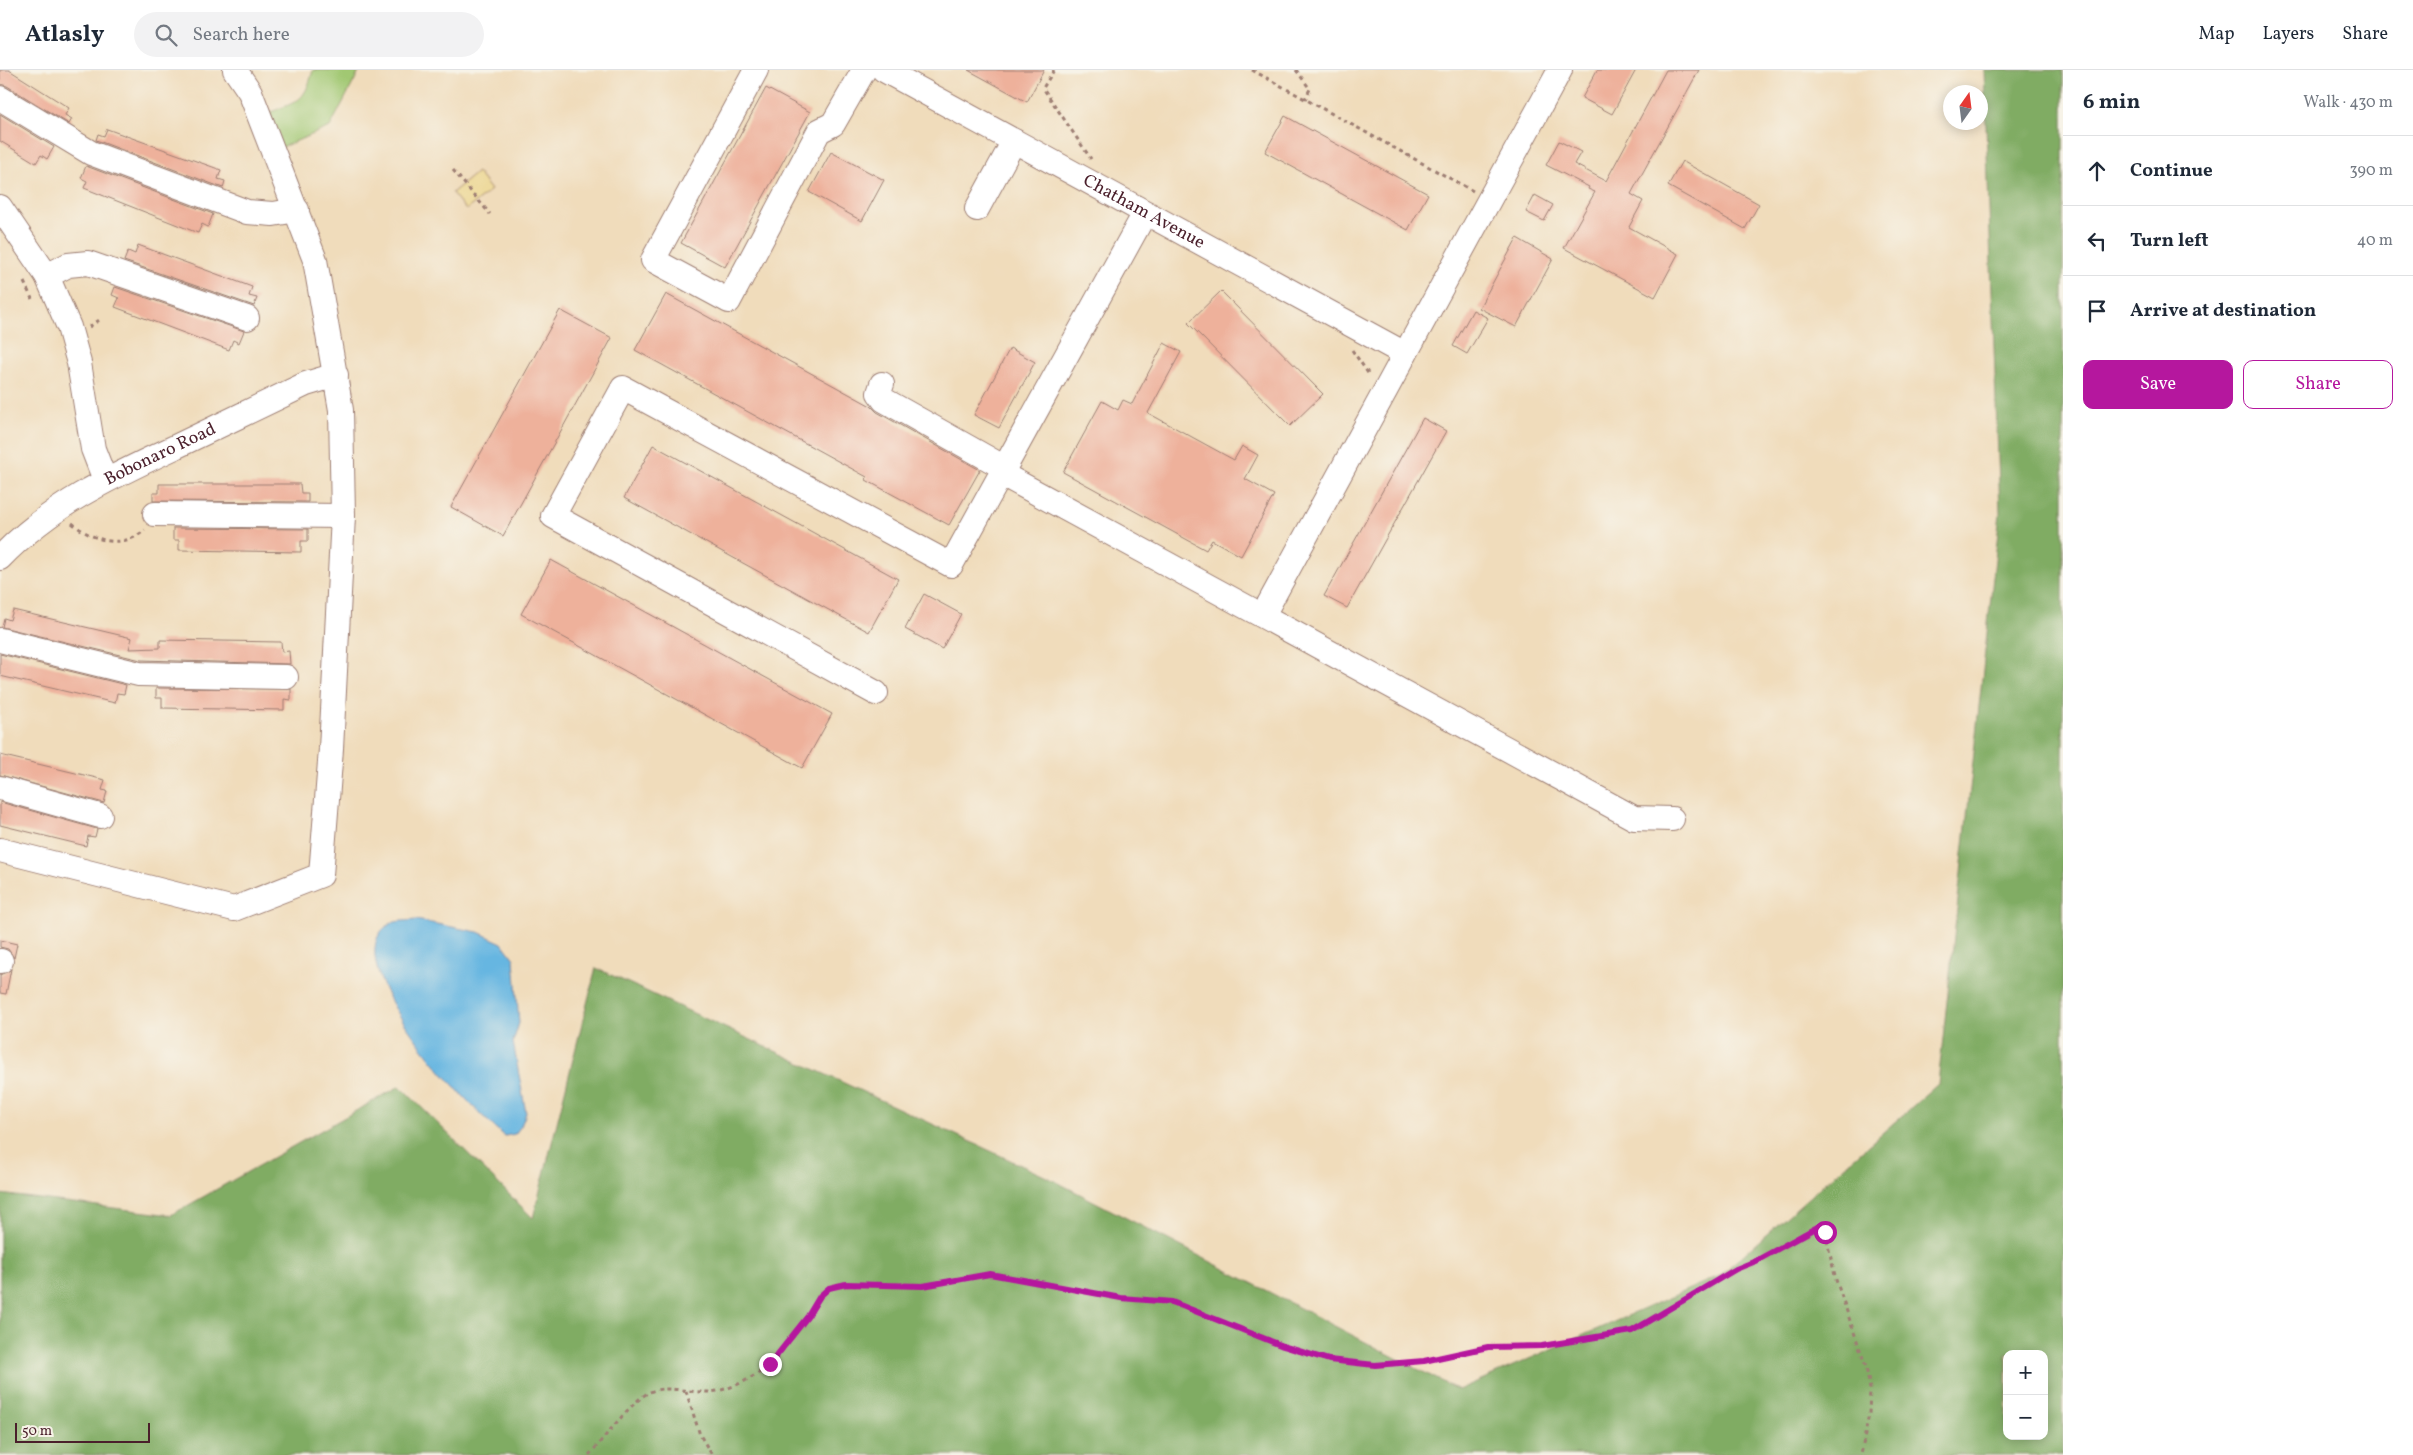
<!DOCTYPE html>
<html lang="en">
<head>
<meta charset="utf-8">
<style>
	:root { --surface:#fff; --page:#f2f2f3; --text:#1f2937; --muted:#747a83; --line:#e0e1e3; --accent:#b5179e }
	body { margin:0; font-family:Vollkorn,serif; background:var(--page); color:var(--text) }
	.controls { position:absolute; right:15px; bottom:15px; display:grid; overflow:hidden; border-radius:10px; box-shadow:0 2px 12px #0003 }
	.controls button { width:45px; height:45px; display:grid; place-items:center; padding:0; border:0; border-bottom:1px solid var(--line); background:var(--surface); color:var(--text); font:25px sans-serif }
	.compass { position:absolute; left:1943px; top:15px; width:45px; height:45px; border-radius:50%; background:var(--surface); box-shadow:0 2px 12px #0003; rotate:14deg }
	.scale { position:absolute; left:15px; bottom:12px; width:135px; box-sizing:border-box; padding-left:5px; border:2px solid #4a1f2b; border-top:0; font-size:14px; line-height:18px; white-space:nowrap; color:#4a1f2b; -webkit-text-stroke:4px #f7f3e8; paint-order:stroke }
	.stop { position:absolute; width:15px; height:15px; margin:-11px; border:4px solid #b5179e; border-radius:50%; background:#fff }
	.stop.end { background:#b5179e; border-color:#fff; box-shadow:0 1px 5px #0008 }
	.list { margin:0; padding:0; list-style:none }
	h2 { display:flex; justify-content:space-between; align-items:center; height:65px; margin:0; padding:0 20px; font-size:21px }
	h2 small { font-size:16px; font-weight:400; color:var(--muted) }
	.list li { display:grid; grid-template-columns:32px 1fr auto; gap:15px; align-items:center; box-sizing:border-box; height:70px; padding:0 20px; border-top:1px solid var(--line) }
	.list b { display:block; font-size:19px; white-space:nowrap }
	.list em { font-size:16px; font-style:normal; color:var(--muted) }
	.actions { display:flex; gap:10px; padding:15px 20px }
	.actions a { flex:1; padding:11px 0; border:1px solid var(--accent); border-radius:10px; text-align:center; font-size:18px; color:var(--accent) }
	.actions .main { background:var(--accent); color:#fff }
	.icon { flex:none; width:28px; height:28px; fill:none; stroke:currentColor; stroke-width:2; stroke-linecap:round; stroke-linejoin:round }
	.map { position:relative; flex:none; width:2063px; height:1385px; overflow:hidden }
	header { display:flex; align-items:center; gap:30px; box-sizing:border-box; height:70px; padding:0 25px; background:var(--surface); border-bottom:1px solid var(--line) }
	header strong { font-size:24px }
	nav { display:flex; gap:28px; margin-inline-start:auto; font-size:18px }
	.search { width:350px; height:45px; background:var(--page); display:flex; align-items:center; gap:12px; box-sizing:border-box; padding:0 18px; border-radius:28px; color:var(--muted); font-size:19px }
	main { display:flex }
	aside { flex:1; background:var(--surface) }
	.map>svg:first-child { display:block }
	.green { fill:#a1c872; stroke:#76744e }
	.forest { fill:#80ac64; stroke:#656648; fill-rule:evenodd }
	.sand { fill:#eeda9e; stroke:#9c7c64 }
	.water { fill:#66b6e1; stroke:#586a86 }
	.building { fill:#eeb19b }
	.lines { fill:none; stroke-linecap:round; stroke-linejoin:round }
	.minor-casing { stroke:#9d7e73; stroke-width:26 }
	.path { stroke:#9d7e73; stroke-width:3; stroke-dasharray:4 4; stroke-linecap:butt }
	.minor { stroke:#fff; stroke-width:24 }
	.route { stroke:#b5179e; stroke-width:6 }
	.labels { text-anchor:middle; dominant-baseline:central; stroke-width:4.5; stroke-linejoin:round; paint-order:stroke }
	.street-label { font-size:18px; fill:#4a1f2b; stroke:#f7f3e8 }
</style>
</head>
<body>
<header>
<strong>Atlasly</strong>
<div class="search"><svg class="icon" aria-label="search" viewBox="0 0 24 24"><circle cx="10" cy="10" r="6"/><path d="M15 15l6 6"/></svg>Search here</div>
<nav><a>Map</a><a>Layers</a><a>Share</a></nav>
</header>
<main>
<div class="map">
<svg width="2063" height="1385" viewBox="0 0 2063 1385">
	<rect width="100%" height="100%" fill="#f7f3e8"/>
	<filter id="ink" filterUnits="userSpaceOnUse"><feTurbulence type="fractalNoise" baseFrequency=".02" numOctaves="2"/><feDisplacementMap in="SourceGraphic" scale="10" xChannelSelector="R" yChannelSelector="G"/><feConvolveMatrix kernelMatrix="1 2 1 2 8 2 1 2 1" color-interpolation-filters="sRGB"/></filter>
	<filter id="wash" filterUnits="userSpaceOnUse"><feTurbulence type="fractalNoise" baseFrequency=".0096" numOctaves="4" result="noise"/><feDisplacementMap in="SourceGraphic" scale="20" xChannelSelector="R" yChannelSelector="G"/><feGaussianBlur stdDeviation="1.12" result="paint"/><feColorMatrix in="noise" values="0 0 0 0 0 0 0 0 0 0 0 0 0 0 0 0 0 1.4 0 .05"/><feComposite in="paint" operator="in"/></filter>
	<g filter="url(#wash)">
		<rect width="100%" height="100%" fill="#f0dcbb"/>
		<path class="green" d="M313 0H360L330 57 280 78 267 44C297 30 304 35 313 0Z"/>
		<path class="forest" d="M1984 0H2063V1385H0V1124L171 1145 400 1016 533 1148 596 898 1051 1109 1458 1320 1719 1206 1938 1014 2000 443ZM2007 1284H2044V1366H2007Z"/>
		<path class="sand" d="M477 102 491 120 466 140 452 123Z"/>
		<path class="water" d="M416 850 478 862 502 873 514 889 519 953 513 972 526 1043 521 1056 515 1064 505 1066C473 1042 328 890 390 854 396 850 409 851 416 850Z"/>
		<g id="blocks">
			<path class="building" d="M0 0H9L69 38 65 45 72 49 69 54 7 16 0 14Z
				M968 0H1044L1027 32Z
				M1597 0H1636L1612 44 1582 28Z
				M1666 0H1699L1631 124 1643 131 1629 157 1678 184 1655 227 1564 178 1595 122 1588 119 1589 117 1546 95 1559 71 1581 82 1574 94 1606 111Z
				M766 18 810 42 725 197 681 173Z
				M0 44 54 77 47 89 41 85 36 93 0 71Z
				M1285 46 1428 124 1408 160 1265 82Z
				M107 59 221 100 218 109 225 111 223 118 96 70 98 64 104 66Z
				M831 82 884 110 862 151 809 122Z
				M1682 91 1759 134 1745 159 1668 116Z
				M86 96 213 144 208 157 202 154 198 163 84 118 87 111 81 108Z
				M1535 125 1553 135 1544 151 1526 142Z
				M1517 168 1553 189 1516 257 1479 238Z
				M138 175 252 217 249 226 257 228 254 236 124 191 128 181 135 184Z
				M115 217 244 261 239 273 233 270 229 280 115 237 119 228 112 225Z
				M1221 221 1323 324 1290 356 1188 253Z
				M666 224 871 336 877 342 980 400 949 455 866 410 867 407 635 280Z
				M560 240 612 268 503 466 451 437Z
				M1473 240 1488 248 1467 284 1453 276Z
				M1164 273 1181 282 1148 343 1234 390 1242 376 1258 385 1245 409 1274 425 1241 486 1212 470 1206 480 1063 402 1102 331 1118 340 1123 330 1132 334Z
				M1010 278 1035 292 999 358 974 345Z
				M1423 348 1446 361 1347 538 1324 526Z
				M653 375 898 509 869 562 624 428Z
				M159 414H300L301 423H308V432L153 431V423H159Z
				M173 458 308 459V471H301V482L179 480V470H173Z
				M551 490 832 644 802 698 521 544Z
				M924 524 961 544 942 579 905 559Z
				M13 540 132 568 129 579 160 578V570L281 572 282 582 289 581 290 594 141 590 2 557 4 548 10 550Z
				M0 584 126 615 124 624 117 623 115 633 0 606Z
				M156 618 291 619V630L284 629V640L162 638V628H156Z
				M0 685 105 710 102 720 107 721 104 733 0 705Z
				M0 732 97 759 95 767 88 766 86 776 0 755Z
				M0 870 17 874 14 888 8 879 0 877Z
				M11 899 6 924 0 923V905Z"/>
		</g>
	</g>
	<g filter="url(#ink)">
		<use href="#blocks" fill-opacity="0" stroke="#9d7e73" stroke-width="1"/>
		<g class="lines">
			<g class="minor-casing">
				<g id="minor">
					<path d="M756 0 653 190 729 231 819 61 833 54 864 0"/>
					<path id="s1" d="M884 0 1405 284"/>
					<path d="M0 28 91 83 247 142 273 144 297 140"/>
					<path d="M0 137 47 206 69 257 79 293 93 379 105 410"/>
					<path d="M977 139 1014 71"/>
					<path d="M47 206 68 195 88 193 247 248"/>
					<path d="M882 314 879 323 884 330 1005 398"/>
					<path d="M1002 404 1634 748 1672 749"/>
					<path d="M155 444 343 446"/>
					<path id="s2" d="M0 488C51 435 109 408 175 377 219 356 262 335 306 314L336 305"/>
					<path d="M1263 545 1560 0"/>
					<path d="M0 570 139 604 286 607"/>
					<path d="M876 623 553 446 623 318 951 495 1145 143"/>
					<path d="M0 718 100 746"/>
					<path d="M0 780 234 839 321 805 331 679 343 446 341 340 315 190 250 22 235 0"/>
					<path d="M0 891H1"/>
				</g>
			</g>
			<path class="path" d="M1054 0 1043 18 1091 89
				M1252 0 1473 121
				M1296 0 1310 19 1305 29
				M453 100 490 144
				M24 212 32 229
				M89 257 101 249
				M1352 280 1370 306
				M72 453C94 471 121 480 145 460
				M686 1321 700 1365 712 1385
				M589 1385C603 1370 633 1329 650 1322 665 1315 687 1322 703 1322 721 1323 741 1314 757 1304 777 1292 792 1266 807 1247 817 1234 821 1221 837 1215L923 1216 990 1204 1121 1228 1172 1232 1303 1283 1329 1290 1375 1295 1424 1291 1488 1277 1542 1276 1631 1261 1736 1199 1756 1191 1823 1154 1836 1210 1866 1297 1870 1319 1869 1344 1861 1385"/>
			<use href="#minor" class="minor"/>
		</g>
	</g>
	<g class="lines" filter="url(#ink)">
		<path class="route" d="M770 1294 808 1246 820 1226 829 1218 846 1214 923 1216 990 1204 1121 1228 1172 1232 1283 1276 1329 1290 1375 1295 1424 1291 1488 1277 1542 1276 1632 1261 1736 1199 1756 1191 1823 1154 1825 1162"/>
	</g>
	<g class="labels">
		<g class="street-label">
			<text stroke="none"><textPath href="#s1" startOffset="296">Chatham Avenue</textPath></text>
			<text stroke="none"><textPath href="#s2" startOffset="192">Bobonaro Road</textPath></text>
		</g>
	</g>
</svg>
<div class="controls">
<button>+</button>
<button>−</button>
</div>
<svg class="compass" viewBox="-18 -18 36 36"><path d="M0-13l5 13h-10z" fill="#e53935"/><path d="M0 13l5-13h-10z" fill="#747a83"/></svg>
<div class="scale">50 m</div>
<div class="stop" style="left:1825px;top:1162px"></div>
<div class="stop end" style="left:770px;top:1294px"></div>
</div>
<aside>
<h2>6 min<small>Walk · 430 m</small></h2>
<ul class="list">
<li><svg class="icon" aria-label="ahead" viewBox="0 0 24 24"><path d="M12 20V5M6 11l6-6 6 6"/></svg><div><b>Continue</b></div><em>390 m</em></li>
<li><svg class="icon" aria-label="left" viewBox="0 0 24 24"><path d="M17 20v-9H6M10 6l-5 5 5 5"/></svg><div><b>Turn left</b></div><em>40 m</em></li>
<li><svg class="icon" aria-label="arrive" viewBox="0 0 24 24"><path d="M6 21V4h12l-3 4 3 4H6"/></svg><div><b>Arrive at destination</b></div></li>
</ul>
<div class="actions"><a class="main">Save</a><a>Share</a></div>
</aside>
</main>
</body>
</html>
